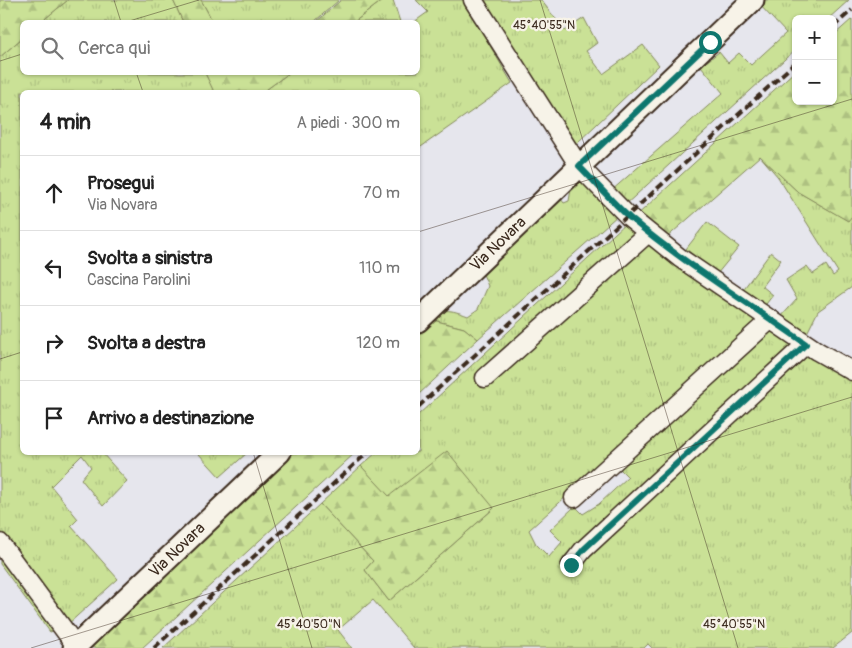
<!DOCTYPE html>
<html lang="it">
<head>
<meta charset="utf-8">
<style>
	:root { --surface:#fff; --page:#f2f2f2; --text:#222; --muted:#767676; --line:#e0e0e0 }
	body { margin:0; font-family:Pangolin,sans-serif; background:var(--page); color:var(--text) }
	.controls { position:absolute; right:15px; top:15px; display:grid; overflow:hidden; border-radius:8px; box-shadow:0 1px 4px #0004 }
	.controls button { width:45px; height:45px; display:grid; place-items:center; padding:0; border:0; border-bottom:1px solid var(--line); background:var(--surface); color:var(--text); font:25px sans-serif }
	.stop { position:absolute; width:15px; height:15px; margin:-11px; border:4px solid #0f766e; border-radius:50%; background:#fff }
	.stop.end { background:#0f766e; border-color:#fff; box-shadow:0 1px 5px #0008 }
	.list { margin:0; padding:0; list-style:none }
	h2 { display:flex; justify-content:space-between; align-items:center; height:65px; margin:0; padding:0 20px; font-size:21px }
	h2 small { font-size:16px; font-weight:400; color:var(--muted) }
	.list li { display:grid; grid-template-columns:32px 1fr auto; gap:15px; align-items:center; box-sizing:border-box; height:75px; padding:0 20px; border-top:1px solid var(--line) }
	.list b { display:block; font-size:19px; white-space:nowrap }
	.list p { margin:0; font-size:16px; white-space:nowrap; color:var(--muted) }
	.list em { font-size:16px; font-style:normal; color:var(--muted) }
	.icon { flex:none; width:28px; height:28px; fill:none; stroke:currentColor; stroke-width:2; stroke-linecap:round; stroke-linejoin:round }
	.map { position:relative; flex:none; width:852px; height:648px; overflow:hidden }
	.search { position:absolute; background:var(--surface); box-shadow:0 1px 4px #0004; left:20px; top:20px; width:400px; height:55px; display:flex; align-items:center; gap:12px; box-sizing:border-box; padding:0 18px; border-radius:8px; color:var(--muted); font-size:19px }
	.panel { position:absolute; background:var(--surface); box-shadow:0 1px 4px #0004; left:20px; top:90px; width:400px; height:365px; border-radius:8px }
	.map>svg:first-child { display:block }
	.grass { fill:url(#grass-tufts); stroke:#82865a }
	.forest { fill:url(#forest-firs); stroke:#82865a }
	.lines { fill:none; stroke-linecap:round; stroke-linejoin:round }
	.minor-casing { stroke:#3b2a1e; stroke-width:21 }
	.major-casing { stroke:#3b2a1e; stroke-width:25 }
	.minor { stroke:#f7f3e8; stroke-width:18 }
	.major { stroke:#f7f3e8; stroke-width:21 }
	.rail { stroke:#3b2a1e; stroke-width:4; stroke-dasharray:8 4; stroke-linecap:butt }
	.route { stroke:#0f766e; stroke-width:6 }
	.ticks { fill:none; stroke:#3b2a1e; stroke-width:1; stroke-opacity:0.45 }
	.labels { text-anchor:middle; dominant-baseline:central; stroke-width:4.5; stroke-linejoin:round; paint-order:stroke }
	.street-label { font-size:16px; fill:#3b2a1e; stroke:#f7f3e8 }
	.ticks-label { font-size:12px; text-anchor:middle; fill:#3b2a1e; stroke:#f7f3e8; stroke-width:4.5; stroke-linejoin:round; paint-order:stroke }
</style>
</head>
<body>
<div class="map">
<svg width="852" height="648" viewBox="0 0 852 648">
	<defs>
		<pattern id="grass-tufts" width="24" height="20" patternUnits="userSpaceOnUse" patternTransform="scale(1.25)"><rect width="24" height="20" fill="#cae196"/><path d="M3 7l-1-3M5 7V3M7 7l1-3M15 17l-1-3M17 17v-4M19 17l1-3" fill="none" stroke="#aec181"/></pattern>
		<pattern id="forest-firs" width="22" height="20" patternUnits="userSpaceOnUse" patternTransform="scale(1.25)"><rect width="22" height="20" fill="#cae196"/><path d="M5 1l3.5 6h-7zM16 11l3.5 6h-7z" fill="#aec181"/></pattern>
	</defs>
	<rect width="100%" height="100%" fill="#e6e6ed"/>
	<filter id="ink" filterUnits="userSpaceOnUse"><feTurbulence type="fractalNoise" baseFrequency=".02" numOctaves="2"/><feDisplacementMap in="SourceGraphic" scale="10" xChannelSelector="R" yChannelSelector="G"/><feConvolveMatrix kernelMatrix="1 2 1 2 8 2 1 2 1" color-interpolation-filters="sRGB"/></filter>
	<g filter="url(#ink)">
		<path class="grass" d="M68 0H173L183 22H41Z
			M201 0H339L314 22H213Z
			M383 0H393L400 22H354Z
			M416 0H463L512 83 418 149V92H263L289 73 418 72V22H414L428 12Z
			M481 0H541L565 31 584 18 597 43 586 51 603 74 643 45 659 65 577 143 572 145Z
			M761 0H849L828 19H796V49L624 206 611 191 723 93 701 66 719 52 728 63 739 53 751 65 786 33 758 3Z
			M22 38V72L205 73 215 92H22V452L102 453 127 481 103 506 81 479 91 467 82 455 51 486 78 519 71 526 118 579 67 625 50 632 0 564V57Z
			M760 156 798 192 847 220 852 216V287L818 311 806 335 780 318 797 299 786 280 807 266 813 274 826 265 833 276 838 272 778 177Z
			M583 180 618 215 478 339 464 328 425 318C442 308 450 309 468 316L478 309 488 286 480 267 557 194 564 203 569 201 571 189Z
			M627 222 761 321 529 530 536 544 549 557 562 542 550 530 575 506 583 514 599 504 628 477 618 467 770 327 796 346 559 565 569 578 589 554 806 351 852 378V633L833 648H652L648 644 644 648H414L373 600 338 630 352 648H163L320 504 373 561 365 570 389 601 493 509 388 496 361 466 376 453 418 452V415Z
			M707 222 739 247 717 274 686 249Z
			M771 252 781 260 762 286 773 295 763 308 742 291Z
			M198 453H247L220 477Z"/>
		<path class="forest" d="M0 0H68L41 22H22V38L0 57Z
			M173 0H201L213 22H183Z
			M341 0H383L354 22H316Z
			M852 19V216L848 221 798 192 760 156 665 239 635 217 796 70V101H833V36Z
			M205 73H289L263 92H214Z
			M425 318 464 328 478 339 418 395V325Z
			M447 451 494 508 389 601 365 570 373 561 320 504 361 466 389 496Z
			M284 453H355L142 648H82Z"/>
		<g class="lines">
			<g class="minor-casing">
				<path id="minor" d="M473 0 579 166 628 216 680 258 817 351 852 371
					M485 378 648 233
					M574 498 771 319
					M0 543 76 646
					M571 565 583 550 806 344"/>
			</g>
			<g class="major-casing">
				<path id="major" d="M418 321 753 0
					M74 648 280 452"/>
			</g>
			<use href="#minor" class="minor"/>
			<use href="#major" class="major"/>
			<path class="rail" d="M833 27 852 10
				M418 407 796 62
				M154 648 368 452"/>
		</g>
	</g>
	<g class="lines" filter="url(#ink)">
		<path class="route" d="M571 565 583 550 806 344C747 302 685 264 630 218 612 202 596 183 579 166L710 42"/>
	</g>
	<path class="ticks" d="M114 0 121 22M540 0 738 648M126 22 199 0M0 61 22 54M136 72 143 92M418 232 852 99M0 359 22 352M253 452 312 648M31 648 852 397"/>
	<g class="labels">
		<g class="street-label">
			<text transform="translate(498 244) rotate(-44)">Via Novara</text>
			<text transform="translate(177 550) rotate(-44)">Via Novara</text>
		</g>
	</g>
	<g class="ticks-label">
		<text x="544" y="29">45°40'55"N</text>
		<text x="309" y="628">45°40'50"N</text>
		<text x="734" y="628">45°40'55"N</text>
	</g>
</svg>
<div class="controls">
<button>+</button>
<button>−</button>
</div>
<div class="stop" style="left:710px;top:42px"></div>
<div class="stop end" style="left:571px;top:565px"></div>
<div class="search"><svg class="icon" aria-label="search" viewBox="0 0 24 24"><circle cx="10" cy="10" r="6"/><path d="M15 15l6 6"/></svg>Cerca qui</div>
<section class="panel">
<h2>4 min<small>A piedi · 300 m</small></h2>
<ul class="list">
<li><svg class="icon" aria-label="ahead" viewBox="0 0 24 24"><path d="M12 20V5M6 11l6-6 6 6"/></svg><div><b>Prosegui</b><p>Via Novara</p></div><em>70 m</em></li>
<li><svg class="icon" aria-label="left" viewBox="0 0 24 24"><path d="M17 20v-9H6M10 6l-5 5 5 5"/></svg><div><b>Svolta a sinistra</b><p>Cascina Parolini</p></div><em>110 m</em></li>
<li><svg class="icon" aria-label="right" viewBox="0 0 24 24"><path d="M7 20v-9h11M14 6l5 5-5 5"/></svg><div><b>Svolta a destra</b></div><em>120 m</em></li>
<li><svg class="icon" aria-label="arrive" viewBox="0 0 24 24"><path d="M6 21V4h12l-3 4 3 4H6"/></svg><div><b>Arrivo a destinazione</b></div></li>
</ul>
</section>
</div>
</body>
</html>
